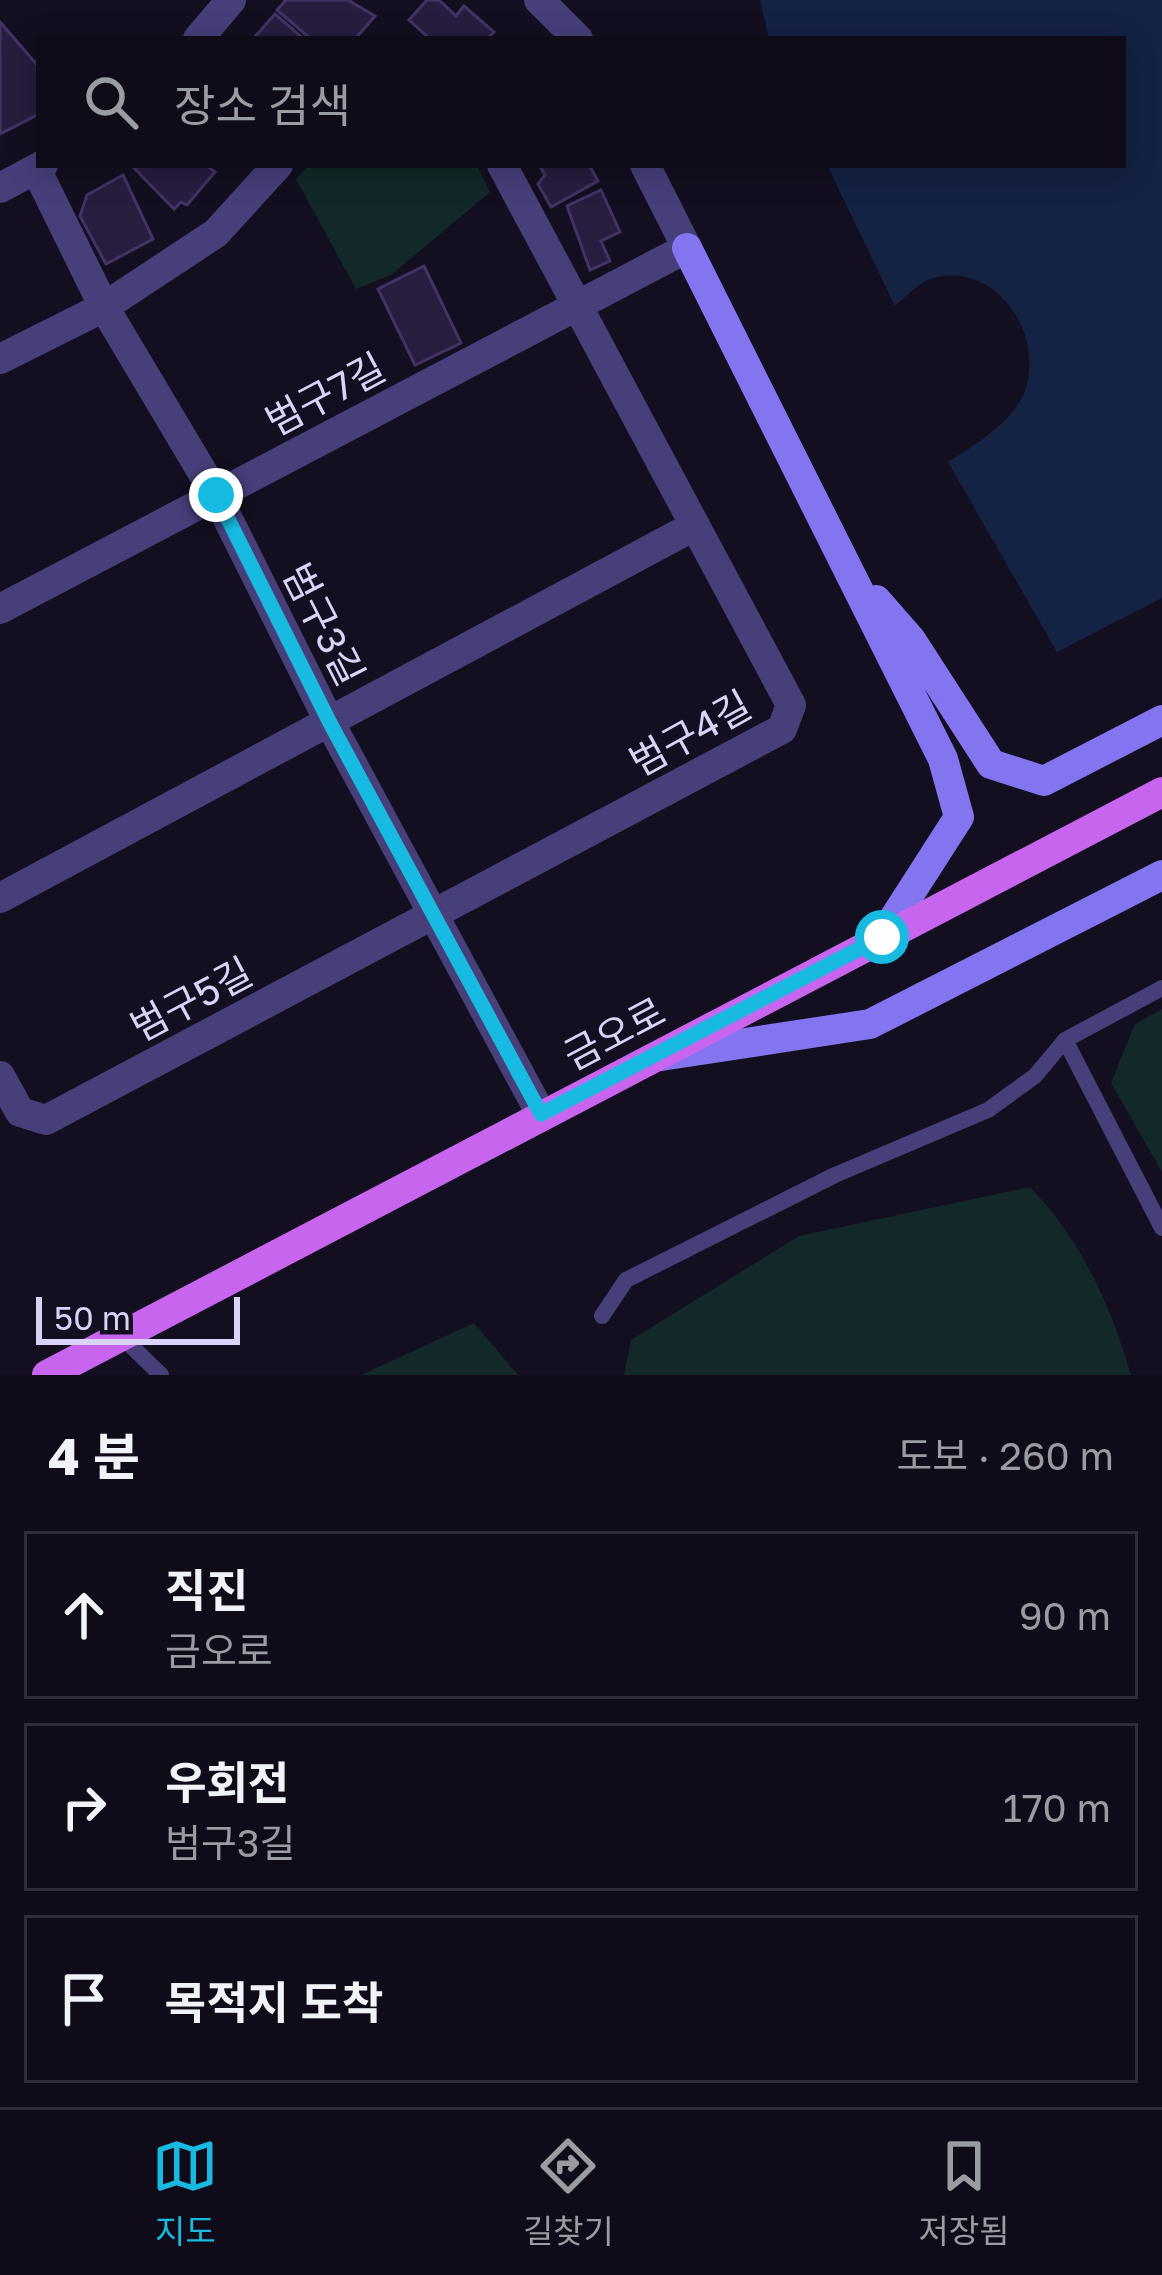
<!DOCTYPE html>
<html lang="ko">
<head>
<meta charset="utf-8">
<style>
	:root { --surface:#0f0b18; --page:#1d1925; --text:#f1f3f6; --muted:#9b9ba2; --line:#2f2b37; --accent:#18bae1 }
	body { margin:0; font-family:"Golos Text","Noto Sans KR",sans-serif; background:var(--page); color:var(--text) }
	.scale { position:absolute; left:36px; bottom:30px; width:204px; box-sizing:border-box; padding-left:12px; border:6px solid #dbd2fa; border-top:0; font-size:33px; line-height:42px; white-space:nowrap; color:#dbd2fa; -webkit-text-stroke:9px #140f20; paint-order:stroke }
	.stop { position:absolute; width:36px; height:36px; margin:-27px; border:9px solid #18bae1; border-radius:50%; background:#fff }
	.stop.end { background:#18bae1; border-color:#fff; box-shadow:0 3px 12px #0008 }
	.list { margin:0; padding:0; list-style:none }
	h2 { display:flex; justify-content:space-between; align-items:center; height:156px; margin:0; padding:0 48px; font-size:51px }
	h2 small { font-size:39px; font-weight:400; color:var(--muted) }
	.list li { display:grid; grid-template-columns:78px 1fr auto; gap:36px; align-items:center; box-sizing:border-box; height:168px; margin:0 24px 24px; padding:0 24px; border:3px solid var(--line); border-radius:0px }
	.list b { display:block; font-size:45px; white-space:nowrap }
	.list p { margin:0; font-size:39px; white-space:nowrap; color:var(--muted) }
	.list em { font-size:39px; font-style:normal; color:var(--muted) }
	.icon { flex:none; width:66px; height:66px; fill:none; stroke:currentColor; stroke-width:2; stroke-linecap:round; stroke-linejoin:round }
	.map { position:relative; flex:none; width:1162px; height:1375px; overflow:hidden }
	.search { position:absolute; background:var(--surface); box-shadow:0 6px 30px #0003; left:36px; right:36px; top:36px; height:132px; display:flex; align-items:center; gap:30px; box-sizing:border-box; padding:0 42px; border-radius:0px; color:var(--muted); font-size:45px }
	.sheet { height:732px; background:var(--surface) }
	nav { display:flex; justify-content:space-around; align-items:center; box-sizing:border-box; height:168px; border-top:3px solid var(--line); background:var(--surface); font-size:33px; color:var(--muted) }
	nav a { display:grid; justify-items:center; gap:6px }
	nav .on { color:var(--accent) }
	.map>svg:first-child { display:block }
	.green { fill:#132829 }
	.water { fill:#142244 }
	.building { fill:#271d3f; stroke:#423268; stroke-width:3 }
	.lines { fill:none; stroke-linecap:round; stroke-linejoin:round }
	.lane { stroke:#473f7a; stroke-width:16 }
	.street { stroke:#473f7a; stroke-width:30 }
	.secondary { stroke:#8374f0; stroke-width:30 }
	.primary { stroke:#c865ef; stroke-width:30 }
	.route { stroke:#18bae1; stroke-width:15 }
	.labels { text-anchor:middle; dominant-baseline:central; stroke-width:9; stroke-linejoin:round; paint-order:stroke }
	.street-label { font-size:39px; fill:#dbd2fa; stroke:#140f20 }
</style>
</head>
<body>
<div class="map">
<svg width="1162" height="1375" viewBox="0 0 1162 1375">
	<rect width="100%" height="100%" fill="#140f20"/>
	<path class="green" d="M309 165H477L490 192 391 275 356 289 296 179Z
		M1162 1009V1172L1111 1083 1135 1024Z
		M1030 1187C1082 1241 1110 1304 1131 1375H624L631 1340 799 1236Z
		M474 1323 518 1375H361Z"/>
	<path class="water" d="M760 0H1162V598L1057 652 948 462C976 444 1019 419 1027 384 1041 328 994 262 933 278 920 281 906 297 895 306L827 165H1123V39H769Z"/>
	<path class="building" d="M286 0H348L375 16 355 39H311L277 10Z
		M427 0H439L456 16 464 6 494 32 487 39H430L409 20Z
		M275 14 304 39H253Z
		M0 22 39 67V114L0 134Z
		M206 165 215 172 187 205 181 202 174 209 133 167Z
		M539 165H589L598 181 551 207 538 184 545 175Z
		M123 175 153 239 106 264 80 216 87 195Z
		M601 190 620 232 601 241 610 261 590 270 567 206Z
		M424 266 461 343 415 365 378 289Z"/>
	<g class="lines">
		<path class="lane" d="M1065 1040 1162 1228
			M602 1316 626 1280 835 1175 988 1110 1035 1076 1065 1040 1162 988
			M121 1336 161 1375"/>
		<path class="street" d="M539 0 578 39
			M198 39 231 0
			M36 169 104 307 216 495 330 723 541 1114
			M0 188 43 165
			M0 359 104 307 216 233 278 165
			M0 609 687 248 645 165
			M0 898 694 526
			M0 1076 20 1112 46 1120 782 729 791 705 502 165"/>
		<path class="secondary" d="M687 248 943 759 959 817 882 937
			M876 600 911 640 991 764 1044 781 1162 720
			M661 1056 870 1024 1162 875"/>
		<path class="primary" d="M47 1375 1162 792"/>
	</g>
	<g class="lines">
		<path class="route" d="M216 495 330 723 541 1114 882 937"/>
	</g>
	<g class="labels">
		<g class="street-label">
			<text transform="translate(325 394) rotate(-28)">범구7길</text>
			<text transform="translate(324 624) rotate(63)">범구3길</text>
			<text transform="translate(690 733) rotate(-29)">범구4길</text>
			<text transform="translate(191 999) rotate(-28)">범구5길</text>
			<text transform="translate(614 1033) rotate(-28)">금오로</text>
		</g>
	</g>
</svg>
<div class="scale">50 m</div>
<div class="stop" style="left:882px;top:937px"></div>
<div class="stop end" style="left:216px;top:495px"></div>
<div class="search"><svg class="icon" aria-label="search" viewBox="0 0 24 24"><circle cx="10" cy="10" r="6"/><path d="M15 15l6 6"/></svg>장소 검색</div>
</div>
<section class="sheet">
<h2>4 분<small>도보 · 260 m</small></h2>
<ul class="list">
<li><svg class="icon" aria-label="ahead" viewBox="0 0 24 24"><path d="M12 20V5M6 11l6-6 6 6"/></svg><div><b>직진</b><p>금오로</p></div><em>90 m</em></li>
<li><svg class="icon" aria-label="right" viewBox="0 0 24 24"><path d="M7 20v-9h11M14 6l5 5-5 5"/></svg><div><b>우회전</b><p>범구3길</p></div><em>170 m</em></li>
<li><svg class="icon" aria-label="arrive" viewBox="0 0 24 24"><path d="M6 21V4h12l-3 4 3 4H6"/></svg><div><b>목적지 도착</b></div></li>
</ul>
</section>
<nav>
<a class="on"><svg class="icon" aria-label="map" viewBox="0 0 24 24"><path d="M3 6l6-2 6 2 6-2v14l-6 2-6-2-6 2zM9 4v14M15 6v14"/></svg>지도</a>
<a><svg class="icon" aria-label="directions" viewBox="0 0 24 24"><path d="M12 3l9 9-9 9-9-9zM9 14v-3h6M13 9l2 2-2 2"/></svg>길찾기</a>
<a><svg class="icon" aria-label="saved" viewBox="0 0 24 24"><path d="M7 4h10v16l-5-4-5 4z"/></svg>저장됨</a>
</nav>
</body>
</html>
